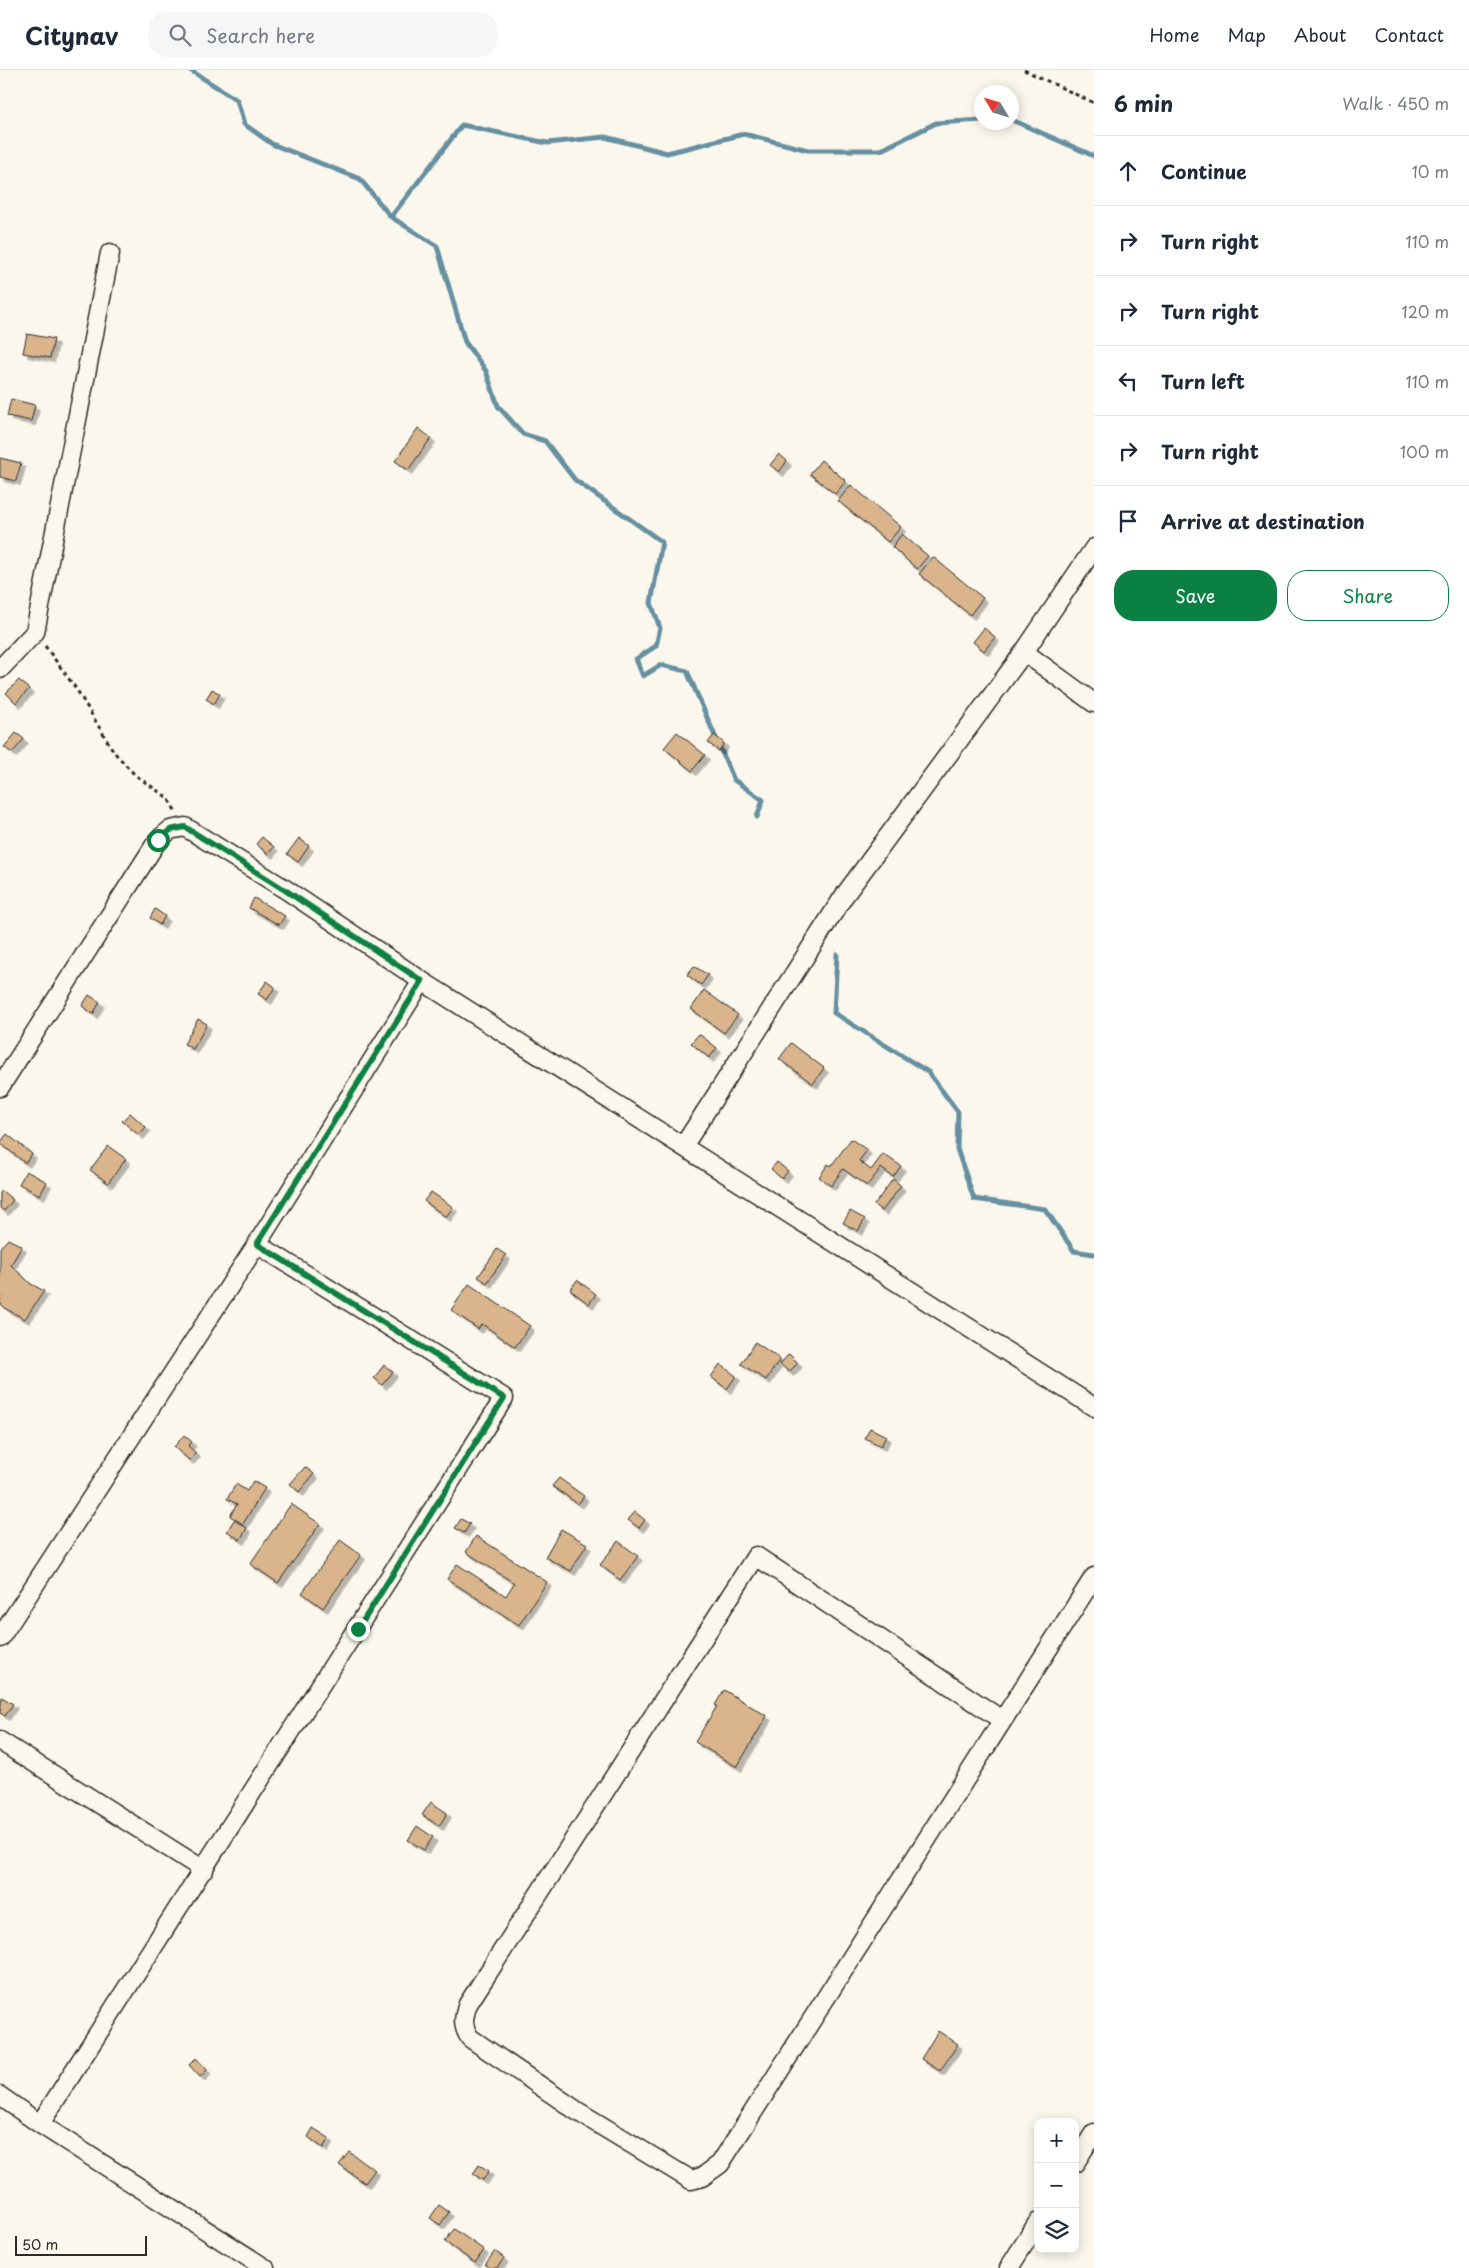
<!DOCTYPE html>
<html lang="en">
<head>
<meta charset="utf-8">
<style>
	:root { --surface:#fff; --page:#f6f6f7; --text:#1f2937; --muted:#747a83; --line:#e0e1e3; --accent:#0b8043 }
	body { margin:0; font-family:"Playpen Sans",sans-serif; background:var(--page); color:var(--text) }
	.controls { position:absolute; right:15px; bottom:15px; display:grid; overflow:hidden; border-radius:10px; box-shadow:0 2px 12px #0003 }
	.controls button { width:45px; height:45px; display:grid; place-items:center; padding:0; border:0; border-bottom:1px solid var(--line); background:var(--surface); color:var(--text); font:25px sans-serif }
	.compass { position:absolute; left:974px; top:15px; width:45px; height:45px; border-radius:50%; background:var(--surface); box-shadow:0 2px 12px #0003; rotate:308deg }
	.scale { position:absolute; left:15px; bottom:12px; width:132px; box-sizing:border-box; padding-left:5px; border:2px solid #2b2b2b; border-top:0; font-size:14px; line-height:18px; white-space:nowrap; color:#2b2b2b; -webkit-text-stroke:4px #fbf7ec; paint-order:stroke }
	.stop { position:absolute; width:15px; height:15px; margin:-11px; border:4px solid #0b8043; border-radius:50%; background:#fff }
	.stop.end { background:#0b8043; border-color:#fff; box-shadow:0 1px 5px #0008 }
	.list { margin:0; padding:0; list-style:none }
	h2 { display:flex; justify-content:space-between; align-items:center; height:65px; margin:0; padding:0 20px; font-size:21px }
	h2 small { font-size:16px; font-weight:400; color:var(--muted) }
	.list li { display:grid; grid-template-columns:32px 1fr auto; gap:15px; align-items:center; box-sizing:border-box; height:70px; padding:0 20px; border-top:1px solid var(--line) }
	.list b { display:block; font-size:19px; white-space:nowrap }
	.list em { font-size:16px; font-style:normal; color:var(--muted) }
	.actions { display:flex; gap:10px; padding:15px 20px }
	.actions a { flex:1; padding:11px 0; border:1px solid var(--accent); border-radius:20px; text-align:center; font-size:18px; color:var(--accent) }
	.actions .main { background:var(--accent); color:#fff }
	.icon { flex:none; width:28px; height:28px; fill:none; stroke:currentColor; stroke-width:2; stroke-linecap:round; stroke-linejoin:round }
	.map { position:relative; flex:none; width:1094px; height:2198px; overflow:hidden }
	header { display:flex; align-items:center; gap:30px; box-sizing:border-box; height:70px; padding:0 25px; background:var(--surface); border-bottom:1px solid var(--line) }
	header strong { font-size:24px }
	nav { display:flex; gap:28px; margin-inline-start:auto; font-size:18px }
	.search { width:350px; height:45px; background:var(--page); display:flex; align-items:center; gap:12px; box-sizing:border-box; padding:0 18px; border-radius:20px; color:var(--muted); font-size:19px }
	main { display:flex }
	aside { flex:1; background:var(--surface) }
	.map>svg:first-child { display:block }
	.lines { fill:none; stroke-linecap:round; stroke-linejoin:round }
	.stream { stroke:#6690a1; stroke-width:5 }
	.building { fill:#dab48b; stroke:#2b2b2b; filter:url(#shadow) }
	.minor-casing { stroke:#2b2b2b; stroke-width:21 }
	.path { stroke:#2b2b2b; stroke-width:3; stroke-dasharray:4 4; stroke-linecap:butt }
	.minor { stroke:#fbf7ec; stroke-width:18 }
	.route { stroke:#0b8043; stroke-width:6 }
</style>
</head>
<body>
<header>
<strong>Citynav</strong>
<div class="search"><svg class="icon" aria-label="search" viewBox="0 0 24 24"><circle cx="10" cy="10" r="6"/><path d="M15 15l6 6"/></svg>Search here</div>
<nav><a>Home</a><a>Map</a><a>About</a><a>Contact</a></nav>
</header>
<main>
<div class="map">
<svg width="1094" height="2198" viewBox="0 0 1094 2198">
	<defs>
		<filter id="shadow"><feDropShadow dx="4.5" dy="4.5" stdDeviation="0" flood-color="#0004"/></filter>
	</defs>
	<rect width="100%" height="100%" fill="#fbf7ec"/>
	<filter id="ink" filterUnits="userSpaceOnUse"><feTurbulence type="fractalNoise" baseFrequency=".02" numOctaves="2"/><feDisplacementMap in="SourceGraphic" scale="10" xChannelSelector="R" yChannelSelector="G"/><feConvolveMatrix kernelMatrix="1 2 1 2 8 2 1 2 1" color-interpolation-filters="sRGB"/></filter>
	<g filter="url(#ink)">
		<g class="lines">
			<path class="stream" d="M190 0 237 30 244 54 272 74 360 109 391 147 437 176 465 272 486 301 498 336 523 364 545 371 575 410 662 472 651 533 660 558 656 576 636 589 643 606 661 595 687 601 734 710 763 730 757 747
				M1012 50 1094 86
				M391 147 462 55 547 73 605 67 667 83 744 64 808 80H881L936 53 982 50
				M837 884 834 943 928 1002 958 1042 957 1079 974 1129 1045 1139 1074 1181 1094 1184"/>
		</g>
		<path class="building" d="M27 264 54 269 50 288 23 283Z
			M11 329 35 335 31 351 7 346Z
			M418 358 431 368 408 400 395 391Z
			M779 384 787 391 779 402 770 395Z
			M0 388 21 393 16 411 0 407Z
			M821 390 846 411 835 424 810 404Z
			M851 415 901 457 888 472 838 431Z
			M902 464 928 486 917 499 892 477Z
			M933 487 983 528 970 545 919 504Z
			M984 558 995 567 984 581 973 572Z
			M19 610 29 619 16 633 6 623Z
			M212 619 220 624 214 634 206 629Z
			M677 662 705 685 692 701 664 678Z
			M16 663 24 669 12 683 4 677Z
			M714 665 724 673 719 681 708 673Z
			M262 767 274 777 268 784 256 774Z
			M299 768 309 776 298 792 287 784Z
			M254 828 285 846 279 855 249 838Z
			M155 839 165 846 160 855 150 848Z
			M694 896 708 905 701 915 687 905Z
			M267 911 275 917 267 930 258 924Z
			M704 920 738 945 724 963 691 939Z
			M89 925 100 932 93 944 82 936Z
			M198 949 207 954 193 979 184 974Z
			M699 964 717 978 709 988 691 973Z
			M791 973 824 998 813 1014 779 989Z
			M130 1043 146 1057 139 1065 122 1051Z
			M7 1064 32 1084 25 1093 0 1073Z
			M851 1069 867 1080 859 1091 871 1100 883 1084 901 1096 893 1107 881 1098 867 1116 843 1099 831 1116 819 1107 828 1094 831 1096Z
			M108 1076 126 1089 108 1113 90 1100Z
			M777 1092 788 1101 782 1109 771 1099Z
			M26 1101 47 1112 40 1125 19 1114Z
			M893 1109 901 1116 882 1141 874 1135Z
			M2 1121 13 1130 4 1141 0 1138V1123Z
			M431 1122 453 1137 446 1147 424 1131Z
			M850 1141 865 1149 858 1161 843 1153Z
			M8 1169 22 1176 11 1195 31 1214 44 1221 25 1249 6 1239 0 1233V1178Z
			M497 1179 506 1185 487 1213 478 1207Z
			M577 1210 596 1224 589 1234 570 1220Z
			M469 1214 530 1256 515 1277 482 1254 478 1259 451 1240Z
			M755 1272 780 1289 766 1310 741 1294Z
			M789 1284 798 1293 789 1302 780 1294Z
			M720 1294 736 1306 727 1319 711 1307Z
			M384 1295 393 1302 382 1315 374 1308Z
			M870 1358 886 1366 881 1376 865 1368Z
			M184 1365 192 1372 188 1376 196 1383 189 1390 174 1377Z
			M305 1397 314 1404 299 1422 290 1414Z
			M559 1408 584 1426 578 1434 552 1416Z
			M253 1411 265 1418 243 1454 230 1446 237 1434 227 1429 236 1414 247 1421Z
			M291 1434 320 1454 278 1513 250 1494Z
			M635 1442 645 1450 639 1458 628 1450Z
			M461 1449 470 1454 464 1463 455 1458Z
			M234 1450 247 1458 240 1470 227 1461Z
			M561 1459 587 1474 571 1501 545 1487Z
			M476 1466 547 1512 519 1555 447 1509 457 1494 506 1526 514 1513 466 1482Z
			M340 1470 361 1485 323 1538 302 1523Z
			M618 1471 638 1486 620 1510 600 1495Z
			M724 1620 767 1646 737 1697 695 1672 717 1636 715 1635Z
			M2 1627 13 1634 5 1646 0 1643Z
			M431 1732 447 1743 439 1756 422 1745Z
			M417 1756 433 1767 424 1780 408 1770Z
			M938 1961 958 1974 940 2001 921 1989Z
			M196 1988 207 2000 200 2007 189 1995Z
			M313 2058 329 2068 323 2078 308 2067Z
			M349 2082 375 2100 365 2113 339 2095Z
			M479 2095 489 2101 483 2110 473 2104Z
			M439 2135 449 2142 440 2155 430 2148Z
			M454 2159 484 2180 475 2193 445 2172Z
			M495 2181 504 2188 497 2198H489L485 2195Z"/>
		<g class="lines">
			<g class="minor-casing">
				<path id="minor" d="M1024 582 1094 633
					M0 599 35 562 110 183
					M422 911 1094 1337
					M0 1017 158 770 170 760 185 757 285 819 422 911 257 1174 0 1568
					M684 1075 844 826 1024 582 1094 478
					M1002 1650 756 1486 468 1934C463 1948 462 1956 470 1968L577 2041 691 2110 702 2107 720 2094 1094 1507
					M0 1671 204 1800
					M0 2026 40 2054 265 2198
					M40 2054 504 1328 257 1174
					M1075 2093 1094 2063
					M1009 2198 1038 2152"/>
			</g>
			<path class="path" d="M1024 0 1094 33
				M45 576 77 620 114 682 135 705 168 728 176 742"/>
			<use href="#minor" class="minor"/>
		</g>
	</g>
	<g class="lines" filter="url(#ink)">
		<path class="route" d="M158 770 170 760 185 757 285 820 422 911 257 1174 504 1328 358 1559"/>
	</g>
</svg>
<div class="controls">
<button>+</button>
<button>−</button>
<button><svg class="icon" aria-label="layers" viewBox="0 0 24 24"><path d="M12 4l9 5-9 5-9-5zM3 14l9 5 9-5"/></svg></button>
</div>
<svg class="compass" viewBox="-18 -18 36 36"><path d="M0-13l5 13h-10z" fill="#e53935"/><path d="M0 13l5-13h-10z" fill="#747a83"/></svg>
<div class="scale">50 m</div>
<div class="stop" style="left:158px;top:770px"></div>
<div class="stop end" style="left:358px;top:1559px"></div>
</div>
<aside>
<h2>6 min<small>Walk · 450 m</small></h2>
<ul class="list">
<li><svg class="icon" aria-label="ahead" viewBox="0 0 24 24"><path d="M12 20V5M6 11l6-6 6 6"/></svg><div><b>Continue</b></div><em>10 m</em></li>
<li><svg class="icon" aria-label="right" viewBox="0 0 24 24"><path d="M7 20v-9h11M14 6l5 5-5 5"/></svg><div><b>Turn right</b></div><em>110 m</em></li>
<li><svg class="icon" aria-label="right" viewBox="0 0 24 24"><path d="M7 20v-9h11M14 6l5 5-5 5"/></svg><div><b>Turn right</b></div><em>120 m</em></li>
<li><svg class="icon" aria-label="left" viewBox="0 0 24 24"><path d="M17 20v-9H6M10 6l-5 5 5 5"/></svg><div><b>Turn left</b></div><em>110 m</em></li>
<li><svg class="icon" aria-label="right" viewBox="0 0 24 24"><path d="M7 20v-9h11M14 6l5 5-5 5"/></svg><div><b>Turn right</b></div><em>100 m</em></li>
<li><svg class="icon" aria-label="arrive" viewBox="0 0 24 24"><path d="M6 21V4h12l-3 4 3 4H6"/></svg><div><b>Arrive at destination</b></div></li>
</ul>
<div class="actions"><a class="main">Save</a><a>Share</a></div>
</aside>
</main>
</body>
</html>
